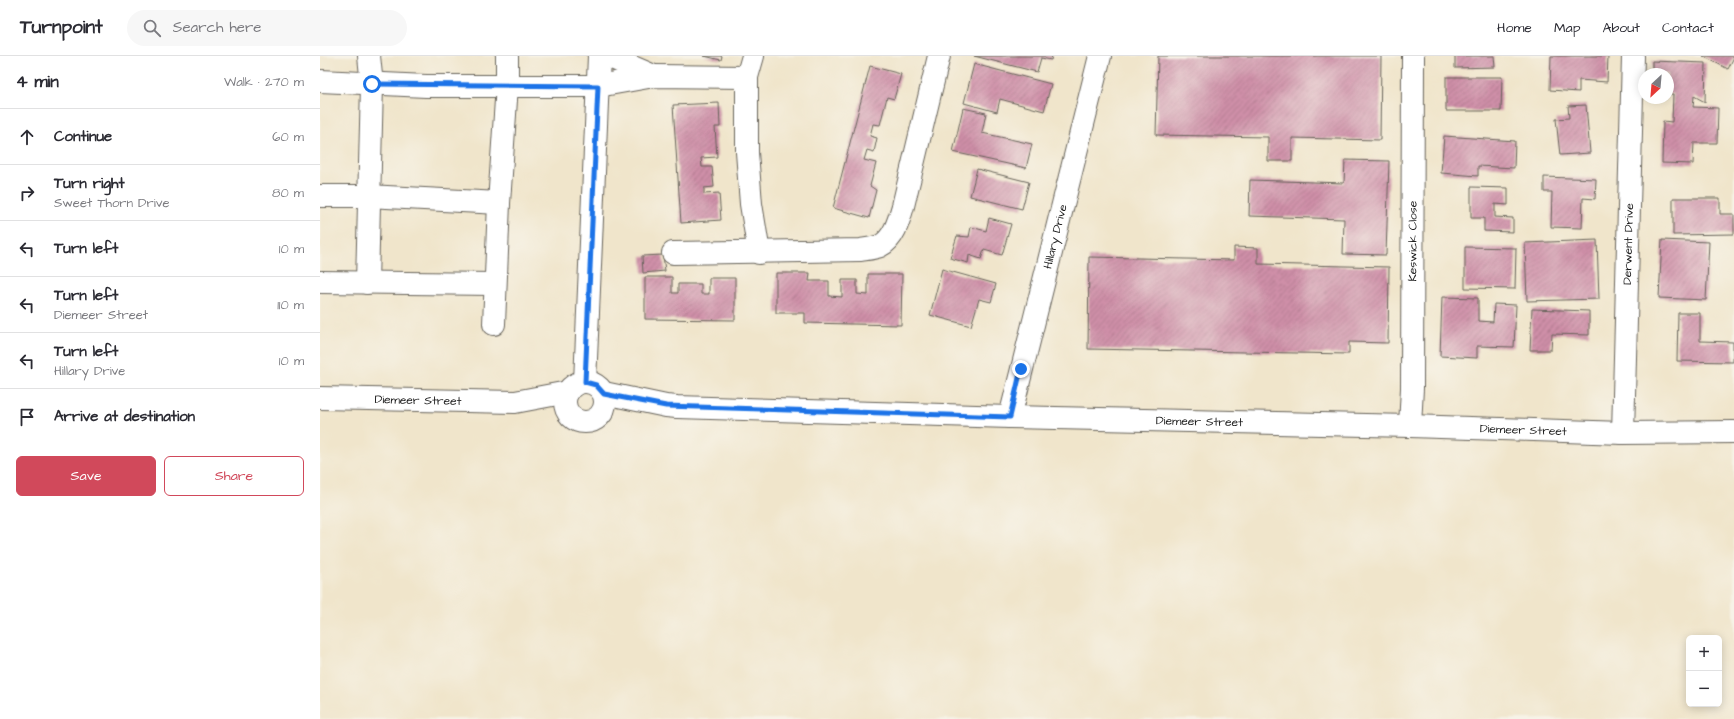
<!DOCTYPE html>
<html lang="en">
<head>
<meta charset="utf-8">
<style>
	:root { --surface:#fff; --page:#f7f7f7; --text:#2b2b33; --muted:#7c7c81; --line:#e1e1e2; --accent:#d1495b }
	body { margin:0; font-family:"Architects Daughter",sans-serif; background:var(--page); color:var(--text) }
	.controls { position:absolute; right:12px; bottom:12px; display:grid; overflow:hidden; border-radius:6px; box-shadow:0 2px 10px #0003 }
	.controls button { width:36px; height:36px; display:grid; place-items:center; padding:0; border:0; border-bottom:1px solid var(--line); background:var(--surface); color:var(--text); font:20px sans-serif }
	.compass { position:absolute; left:1318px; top:12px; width:36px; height:36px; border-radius:50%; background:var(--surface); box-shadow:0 2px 10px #0003; rotate:206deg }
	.stop { position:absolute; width:12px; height:12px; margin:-9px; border:3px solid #1a73e8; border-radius:50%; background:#fff }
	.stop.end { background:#1a73e8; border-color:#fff; box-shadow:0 1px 4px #0008 }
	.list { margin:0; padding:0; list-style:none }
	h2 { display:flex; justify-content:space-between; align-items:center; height:52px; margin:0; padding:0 16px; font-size:17px }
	h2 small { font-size:13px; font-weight:400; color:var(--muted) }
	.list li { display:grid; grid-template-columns:26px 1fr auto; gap:12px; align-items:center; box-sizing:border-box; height:56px; padding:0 16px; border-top:1px solid var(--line) }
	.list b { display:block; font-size:15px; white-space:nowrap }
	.list p { margin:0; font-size:13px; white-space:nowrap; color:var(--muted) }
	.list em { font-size:13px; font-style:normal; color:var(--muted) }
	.actions { display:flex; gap:8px; padding:12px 16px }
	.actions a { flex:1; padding:9px 0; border:1px solid var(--accent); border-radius:6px; text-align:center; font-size:14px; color:var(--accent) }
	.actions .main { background:var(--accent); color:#fff }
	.icon { flex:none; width:22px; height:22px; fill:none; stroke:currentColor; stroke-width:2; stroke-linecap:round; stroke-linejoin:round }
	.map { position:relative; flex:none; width:1414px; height:663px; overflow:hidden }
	header { display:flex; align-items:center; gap:24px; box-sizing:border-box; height:56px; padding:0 20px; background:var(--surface); border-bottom:1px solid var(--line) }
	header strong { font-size:19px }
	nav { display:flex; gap:22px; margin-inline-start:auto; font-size:14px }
	.search { width:280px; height:36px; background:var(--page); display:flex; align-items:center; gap:10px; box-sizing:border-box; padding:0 14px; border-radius:22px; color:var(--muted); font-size:15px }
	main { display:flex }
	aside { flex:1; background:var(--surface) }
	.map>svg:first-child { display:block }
	.building { fill:url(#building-hatch) }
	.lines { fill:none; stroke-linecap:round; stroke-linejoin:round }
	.minor-casing { stroke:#666259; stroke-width:24 }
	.tertiary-casing { stroke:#666259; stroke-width:24 }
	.minor { stroke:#fff; stroke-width:22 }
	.tertiary { stroke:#fff; stroke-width:22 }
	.route { stroke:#1a73e8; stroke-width:5 }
	.labels { text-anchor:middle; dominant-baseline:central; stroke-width:3.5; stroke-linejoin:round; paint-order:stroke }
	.street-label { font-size:12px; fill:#1c1c1c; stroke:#f7f3e8 }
</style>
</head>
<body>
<header>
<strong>Turnpoint</strong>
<div class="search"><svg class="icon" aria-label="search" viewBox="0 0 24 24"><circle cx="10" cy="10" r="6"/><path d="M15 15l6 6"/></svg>Search here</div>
<nav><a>Home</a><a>Map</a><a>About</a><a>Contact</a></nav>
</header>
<main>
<aside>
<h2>4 min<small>Walk · 270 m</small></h2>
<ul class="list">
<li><svg class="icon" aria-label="ahead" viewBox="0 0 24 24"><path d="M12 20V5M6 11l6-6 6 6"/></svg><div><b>Continue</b></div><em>60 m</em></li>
<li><svg class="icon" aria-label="right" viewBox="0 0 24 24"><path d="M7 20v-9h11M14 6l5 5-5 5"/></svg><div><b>Turn right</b><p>Sweet Thorn Drive</p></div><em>80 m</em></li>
<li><svg class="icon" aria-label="left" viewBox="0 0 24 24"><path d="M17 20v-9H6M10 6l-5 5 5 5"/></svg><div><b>Turn left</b></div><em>10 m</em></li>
<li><svg class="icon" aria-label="left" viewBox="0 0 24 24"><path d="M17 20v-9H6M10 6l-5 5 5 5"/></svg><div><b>Turn left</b><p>Diemeer Street</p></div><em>110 m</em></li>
<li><svg class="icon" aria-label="left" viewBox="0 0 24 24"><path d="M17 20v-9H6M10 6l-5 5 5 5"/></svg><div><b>Turn left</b><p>Hillary Drive</p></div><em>10 m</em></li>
<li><svg class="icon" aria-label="arrive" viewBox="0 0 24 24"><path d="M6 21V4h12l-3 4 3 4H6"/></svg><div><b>Arrive at destination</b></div></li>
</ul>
<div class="actions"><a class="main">Save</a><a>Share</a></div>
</aside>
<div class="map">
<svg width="1414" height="663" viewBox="0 0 1414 663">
	<defs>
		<pattern id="building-hatch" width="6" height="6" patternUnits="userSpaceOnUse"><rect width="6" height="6" fill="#cf8fa8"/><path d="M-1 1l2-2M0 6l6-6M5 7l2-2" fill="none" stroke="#a77488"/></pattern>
	</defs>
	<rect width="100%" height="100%" fill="#f7f3e8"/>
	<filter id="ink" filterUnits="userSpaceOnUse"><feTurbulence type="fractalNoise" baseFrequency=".025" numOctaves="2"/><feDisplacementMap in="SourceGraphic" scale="8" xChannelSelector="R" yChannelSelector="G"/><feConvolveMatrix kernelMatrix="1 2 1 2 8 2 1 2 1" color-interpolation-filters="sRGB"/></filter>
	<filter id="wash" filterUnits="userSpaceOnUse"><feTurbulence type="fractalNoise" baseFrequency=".012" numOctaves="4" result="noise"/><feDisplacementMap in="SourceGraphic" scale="16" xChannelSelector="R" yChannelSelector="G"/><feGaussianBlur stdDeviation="0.9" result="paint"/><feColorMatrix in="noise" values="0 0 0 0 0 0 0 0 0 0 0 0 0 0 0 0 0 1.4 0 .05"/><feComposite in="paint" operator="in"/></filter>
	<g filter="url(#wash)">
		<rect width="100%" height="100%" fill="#f0e5cb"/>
		<g id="blocks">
			<path class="building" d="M384 0H402L401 4Z
				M654 0H732L731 4 721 2 717 16Z
				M838 0H1061L1060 84 972 82V105H948V81L836 79Z
				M1135 0H1174L1175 11 1135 12Z
				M1231 0H1288L1287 26 1259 24V36L1230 34Z
				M1383 0H1414V1L1408 13Z
				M1332 5 1386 7 1385 46 1374 40 1373 51 1398 52 1397 87H1374L1373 108 1342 107 1343 65 1352 66 1353 38H1348V18H1332Z
				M654 8 731 28 724 55 680 43 677 56 644 47Z
				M550 10 581 18 574 43 567 41 560 69 553 68 550 80 557 82 554 96 547 94 544 104 556 107 550 130 556 134 549 162 513 152Z
				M1126 21H1182L1181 55H1126Z
				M399 47 400 71H395L397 101 381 102 382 111H392L394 131 384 132V138L399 137 401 164 361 167 353 49Z
				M1266 49 1270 97 1240 99 1236 63 1249 62 1248 50Z
				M643 52 666 57 662 77 712 88 706 112 633 96Z
				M1124 80 1195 85 1194 112 1158 110V120L1121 117Z
				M1025 104 1069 105 1066 199 1023 198 1024 163 929 160 930 124 1024 127Z
				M657 113 709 126 702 153 650 140Z
				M1224 121 1276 123 1275 143 1263 142 1262 172 1231 171 1232 136H1224Z
				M1151 131 1188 132V149L1175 148V161L1193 162V176L1164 175V162H1151Z
				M1353 142H1400V158H1414V178L1353 179Z
				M669 162 691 168 682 199 664 194 661 203 649 199 648 207 630 202 637 180 649 181 651 171 666 175Z
				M1277 184 1279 243 1207 245 1205 187Z
				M1342 184 1389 186 1386 244 1339 242Z
				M914 191 938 192V208L1069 211 1068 287 1029 286V298L768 293 769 201 914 204Z
				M1145 191 1196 192 1195 233 1145 232Z
				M343 199 345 215 323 217 322 200Z
				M622 213 676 228 671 246 659 243 651 270 610 259Z
				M456 217H490L489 225H509V240L522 241V224H537V238L548 239V218H582L581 269 485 267V257H456Z
				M325 221H352V237H358V228H381V238H389V222H415V264L325 263Z
				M1122 241 1158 242V265L1173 266 1174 248 1196 249 1194 291 1157 290V302L1120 300Z
				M1212 253 1269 255V279L1232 278 1231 294H1210Z
				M1358 257H1380V285L1413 286V306L1357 305Z"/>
		</g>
	</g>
	<g filter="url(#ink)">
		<use href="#blocks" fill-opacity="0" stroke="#666259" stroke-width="1"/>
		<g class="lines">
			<g class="minor-casing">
				<g id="minor">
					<path d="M287 0 334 20"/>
					<path d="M433 0 427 21V96L431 148 439 197"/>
					<path d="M0 25 106 30H278L334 20 427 21"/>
					<path d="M0 140H48L179 147"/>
					<path d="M353 197 541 194C547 193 555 192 560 190 574 183 579 164 583 150L619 0"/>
					<path d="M0 226 175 228"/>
					<path d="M47 227 52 29 49 0"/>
					<path d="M174 268 179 147 187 29V0"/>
					<path d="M265 326 279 0"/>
					<path id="s1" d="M690 361 780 0"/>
					<path id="s2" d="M1090 370 1092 332 1093 0"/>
					<path id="s3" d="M1303 377 1313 0"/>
				</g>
			</g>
			<g class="tertiary-casing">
				<g id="tertiary">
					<circle cx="265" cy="346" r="20"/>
					<path id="s4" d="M284 337 346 350 357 351 690 361 1090 370 1303 377 1414 376"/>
					<path id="s5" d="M0 342 195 346 248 336"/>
				</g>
			</g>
			<use href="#minor" class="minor"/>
			<use href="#tertiary" class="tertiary"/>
		</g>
	</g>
	<g class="lines" filter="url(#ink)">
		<path class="route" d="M52 28 278 30 265 326 276 329 284 338 346 350 690 361 701 313"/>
	</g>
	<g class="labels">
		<g class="street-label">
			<text stroke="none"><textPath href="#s1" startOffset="186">Hillary Drive</textPath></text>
			<text stroke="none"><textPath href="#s2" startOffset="185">Keswick Close</textPath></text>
			<text stroke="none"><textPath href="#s3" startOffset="189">Derwent Drive</textPath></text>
			<text stroke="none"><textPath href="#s5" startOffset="98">Diemeer Street</textPath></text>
			<text stroke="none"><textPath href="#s4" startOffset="597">Diemeer Street</textPath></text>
			<text stroke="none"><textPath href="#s4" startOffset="921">Diemeer Street</textPath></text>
		</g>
	</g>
</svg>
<div class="controls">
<button>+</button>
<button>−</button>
</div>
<svg class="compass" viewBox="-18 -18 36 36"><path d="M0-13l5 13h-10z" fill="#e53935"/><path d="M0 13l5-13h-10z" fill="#7c7c81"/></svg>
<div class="stop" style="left:52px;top:28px"></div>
<div class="stop end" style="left:701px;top:313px"></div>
</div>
</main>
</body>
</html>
